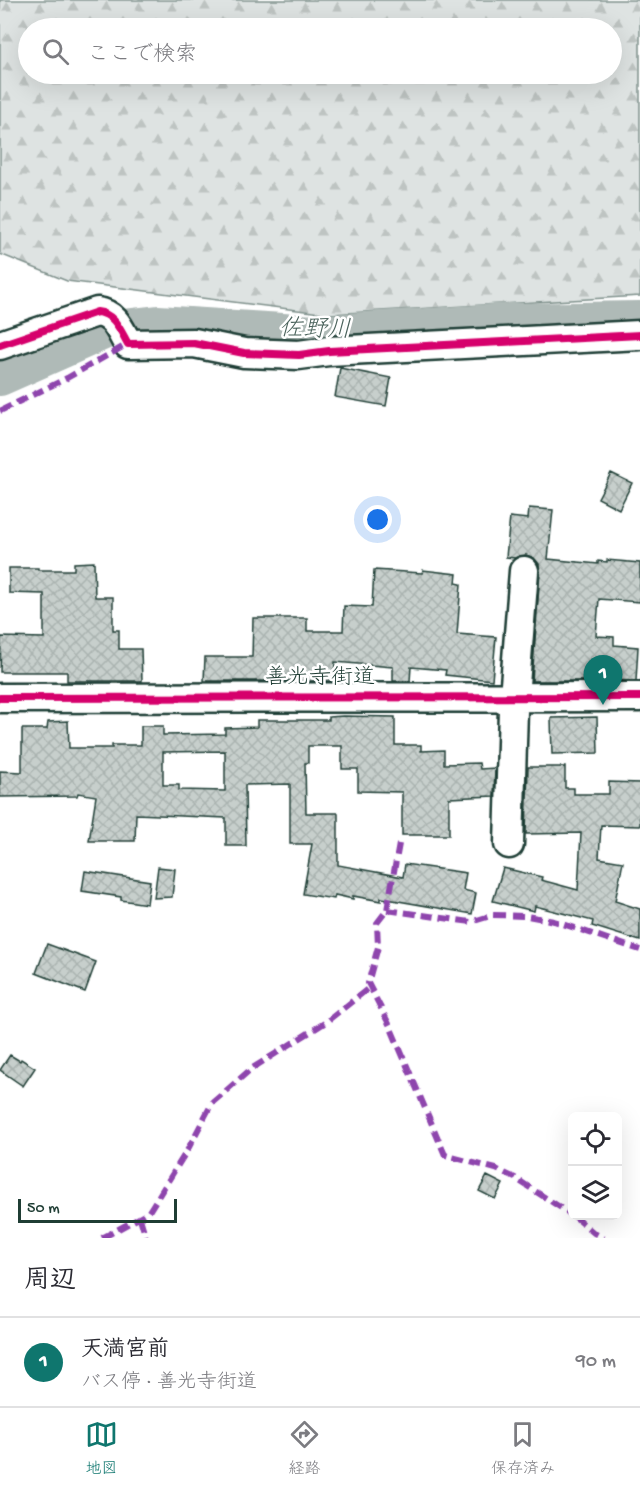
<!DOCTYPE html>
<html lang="ja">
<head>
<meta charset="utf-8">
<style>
	:root { --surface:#fff; --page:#f2f2f3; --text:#2b2b33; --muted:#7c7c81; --line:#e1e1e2; --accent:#0f766e }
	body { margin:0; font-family:"Gochi Hand","Klee One",sans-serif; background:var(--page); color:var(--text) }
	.controls { position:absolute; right:18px; bottom:18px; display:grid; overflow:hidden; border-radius:9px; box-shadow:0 6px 24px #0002 }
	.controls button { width:54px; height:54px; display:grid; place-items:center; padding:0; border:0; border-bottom:2px solid var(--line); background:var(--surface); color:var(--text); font:30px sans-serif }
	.scale { position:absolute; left:18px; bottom:15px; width:159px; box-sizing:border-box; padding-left:6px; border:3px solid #1f3d34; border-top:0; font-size:16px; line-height:21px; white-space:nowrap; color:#1f3d34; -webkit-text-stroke:4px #fff; paint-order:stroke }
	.you { position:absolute; left:378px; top:520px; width:21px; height:21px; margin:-15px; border:4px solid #fff; border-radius:50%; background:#1a73e8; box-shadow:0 0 0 9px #1a73e833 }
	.badge { display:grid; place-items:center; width:39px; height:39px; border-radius:50%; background:var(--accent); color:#fff; font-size:20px; font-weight:700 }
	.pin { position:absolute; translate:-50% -50px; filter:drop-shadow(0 2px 3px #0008) }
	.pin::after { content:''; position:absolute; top:32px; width:21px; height:18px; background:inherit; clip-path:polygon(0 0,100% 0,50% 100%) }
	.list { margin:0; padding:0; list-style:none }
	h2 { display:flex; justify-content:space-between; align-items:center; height:78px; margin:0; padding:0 24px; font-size:26px }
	h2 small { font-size:20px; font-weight:400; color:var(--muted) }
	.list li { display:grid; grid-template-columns:39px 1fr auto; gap:18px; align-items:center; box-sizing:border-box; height:90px; padding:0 24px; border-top:2px solid var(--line) }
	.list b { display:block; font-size:22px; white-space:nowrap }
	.list p { margin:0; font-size:20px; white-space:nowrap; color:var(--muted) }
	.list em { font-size:20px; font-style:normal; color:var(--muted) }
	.icon { flex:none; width:33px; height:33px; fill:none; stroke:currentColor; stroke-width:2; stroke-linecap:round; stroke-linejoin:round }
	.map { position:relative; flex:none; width:640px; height:1238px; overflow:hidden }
	.search { position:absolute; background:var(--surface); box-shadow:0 6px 24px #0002; left:18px; right:18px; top:18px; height:66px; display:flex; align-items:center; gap:15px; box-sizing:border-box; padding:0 21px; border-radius:33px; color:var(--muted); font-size:22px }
	.sheet { height:168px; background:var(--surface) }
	nav { display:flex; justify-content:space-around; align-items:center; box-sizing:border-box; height:84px; border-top:2px solid var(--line); background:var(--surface); font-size:16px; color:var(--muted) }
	nav a { display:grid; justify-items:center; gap:3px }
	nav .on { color:var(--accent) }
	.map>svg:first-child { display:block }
	.forest { fill:url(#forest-firs); stroke:#7e908b; stroke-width:1.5; fill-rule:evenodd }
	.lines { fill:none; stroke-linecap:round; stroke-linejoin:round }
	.river { stroke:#afbab7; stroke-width:38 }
	.building { fill:url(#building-cross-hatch); stroke:#1f3d34; stroke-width:1.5; fill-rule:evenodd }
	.minor-casing { stroke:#1f3d34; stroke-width:33 }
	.minor { stroke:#fff; stroke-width:28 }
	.quiet { stroke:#8e44ad; stroke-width:6; stroke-dasharray:12 6; stroke-linecap:butt }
	.cycleway-casing { stroke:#fff; stroke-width:11 }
	.cycleway { stroke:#d6006c; stroke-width:8 }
	.labels { text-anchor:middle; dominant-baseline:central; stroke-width:5; stroke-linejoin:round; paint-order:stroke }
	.street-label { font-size:22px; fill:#1f3d34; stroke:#fff }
	.water-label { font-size:24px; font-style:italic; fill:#4a625b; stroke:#fff }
</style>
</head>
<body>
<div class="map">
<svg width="640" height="1238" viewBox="0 0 640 1238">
	<defs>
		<pattern id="forest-firs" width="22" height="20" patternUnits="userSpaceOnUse" patternTransform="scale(1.5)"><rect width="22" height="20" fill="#dee3e2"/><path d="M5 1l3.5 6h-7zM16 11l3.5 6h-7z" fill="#bec4c2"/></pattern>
		<pattern id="building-cross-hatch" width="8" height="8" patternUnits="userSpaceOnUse" patternTransform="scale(1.5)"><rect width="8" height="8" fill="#c7cfcc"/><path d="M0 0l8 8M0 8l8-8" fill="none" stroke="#aab3b0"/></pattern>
	</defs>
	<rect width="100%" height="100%" fill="#fff"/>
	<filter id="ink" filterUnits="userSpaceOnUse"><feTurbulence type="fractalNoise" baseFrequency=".0167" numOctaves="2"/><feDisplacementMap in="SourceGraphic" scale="12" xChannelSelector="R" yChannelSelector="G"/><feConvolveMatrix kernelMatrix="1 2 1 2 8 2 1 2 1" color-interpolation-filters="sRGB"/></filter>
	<g filter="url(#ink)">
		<path class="forest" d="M0 0H640V296L329 314 67 281 0 254ZM28 28H612V74H28Z"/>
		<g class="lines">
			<path class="river" d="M0 377 106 330 158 324 315 334 510 322 640 320"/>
		</g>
		<path class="building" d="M340 368 391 378 386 406 335 397Z
			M611 473 632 483 619 509 598 498Z
			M529 508 553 510 548 559 598 564V561L607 562V560L640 563V602L599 599 596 636 614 637V645L638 647 636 681 583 679V681H532L540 572 539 564 534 558 526 555 515 558 506 557 510 517 528 519Z
			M94 562 95 597H113V630H119V649H141L142 681H67V672H0L1 637 44 638V594L9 593V568H38V570H74V563Z
			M374 570 422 573 423 570 457 574 456 583 461 584 457 634 496 637 492 680 445 675 446 670 411 667 410 681H393V667L335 662 334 681H204L205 657H252L253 618H307V631H343L344 606 372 607Z
			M343 716 395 717V745H421V751L444 750V764L479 763 480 769 495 768 494 796 449 798V835H402V792L358 791V769H342V746H308V763H305L306 813H338V865L403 877 405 864 466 873 463 890 476 893 472 914 381 898V901L353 896V899L335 895 334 899 303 894 312 844H290V784L245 785 246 846H226V818L136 814 135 841H89L96 796 78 793 77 796 0 797V771L22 772V729H47L48 722 68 721 69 748H112V745H141V726H163V735L225 734V728L257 727V720H329V717ZM225 751V791L179 790V785H163V752Z
			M597 717 598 753 552 754 551 718Z
			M528 767H565V788H574V794H609V782L640 783V826L601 825 599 858 623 862 615 901 640 909V941L592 926 593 921 535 906 534 911 493 901 503 868 542 877 541 880 578 890 581 833 526 834Z
			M158 867 175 869 172 897 154 898Z
			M85 871 150 881 147 904 121 900V897L82 891Z
			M47 944 96 962 85 992 36 973Z
			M10 1055 20 1061 21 1059 35 1068 23 1086 0 1070Z
			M487 1176 503 1184 495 1199 479 1191Z"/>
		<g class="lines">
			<g class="minor-casing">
				<path id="minor" d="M0 345 97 312C115 314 120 330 128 344L194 343 244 353 299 355 329 351 640 335
					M0 698 640 697
					M509 844 513 710 524 571"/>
			</g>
			<use href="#minor" class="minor"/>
			<path class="quiet" d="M0 411 67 378 128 344
				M399 844 387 910 377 923 378 947 368 983 390 1026 445 1155 496 1169 515 1178 572 1215
				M387 910 471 922 493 915 527 916 554 921 640 950
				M574 1216 594 1233 604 1238
				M140 1218 146 1238
				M102 1238 148 1213 188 1149 212 1103 251 1069 326 1022 370 987"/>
			<g class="cycleway-casing">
				<path id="cycleway" d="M0 345 97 312C115 314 120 330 128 344L194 343 244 353 299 355 329 351 640 335
					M0 698 640 697"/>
			</g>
			<use href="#cycleway" class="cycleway"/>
		</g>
	</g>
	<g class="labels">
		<g class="street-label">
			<text x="320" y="679">善光寺街道</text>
		</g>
		<g class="water-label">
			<text transform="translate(315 331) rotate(1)">佐野川</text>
		</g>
	</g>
</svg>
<div class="controls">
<button><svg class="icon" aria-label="locate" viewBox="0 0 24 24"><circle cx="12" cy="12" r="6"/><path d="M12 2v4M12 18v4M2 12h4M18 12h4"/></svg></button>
<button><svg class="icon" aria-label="layers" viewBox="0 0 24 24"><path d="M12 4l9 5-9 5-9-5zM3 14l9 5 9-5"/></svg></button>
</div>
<div class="scale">50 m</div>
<div class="you"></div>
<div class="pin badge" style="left:603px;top:705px">1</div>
<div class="search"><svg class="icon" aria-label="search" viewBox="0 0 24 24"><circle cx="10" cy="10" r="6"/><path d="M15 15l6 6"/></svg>ここで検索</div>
</div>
<section class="sheet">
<h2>周辺<small></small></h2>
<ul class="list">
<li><span class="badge">1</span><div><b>天満宮前</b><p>バス停 · 善光寺街道</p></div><em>90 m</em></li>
</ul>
</section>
<nav>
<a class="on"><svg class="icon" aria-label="map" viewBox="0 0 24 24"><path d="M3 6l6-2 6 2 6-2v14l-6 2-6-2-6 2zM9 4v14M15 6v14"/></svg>地図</a>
<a><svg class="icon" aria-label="directions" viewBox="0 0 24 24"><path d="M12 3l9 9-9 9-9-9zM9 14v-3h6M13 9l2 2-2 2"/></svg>経路</a>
<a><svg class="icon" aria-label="saved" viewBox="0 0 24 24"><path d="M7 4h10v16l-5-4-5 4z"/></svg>保存済み</a>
</nav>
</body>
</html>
